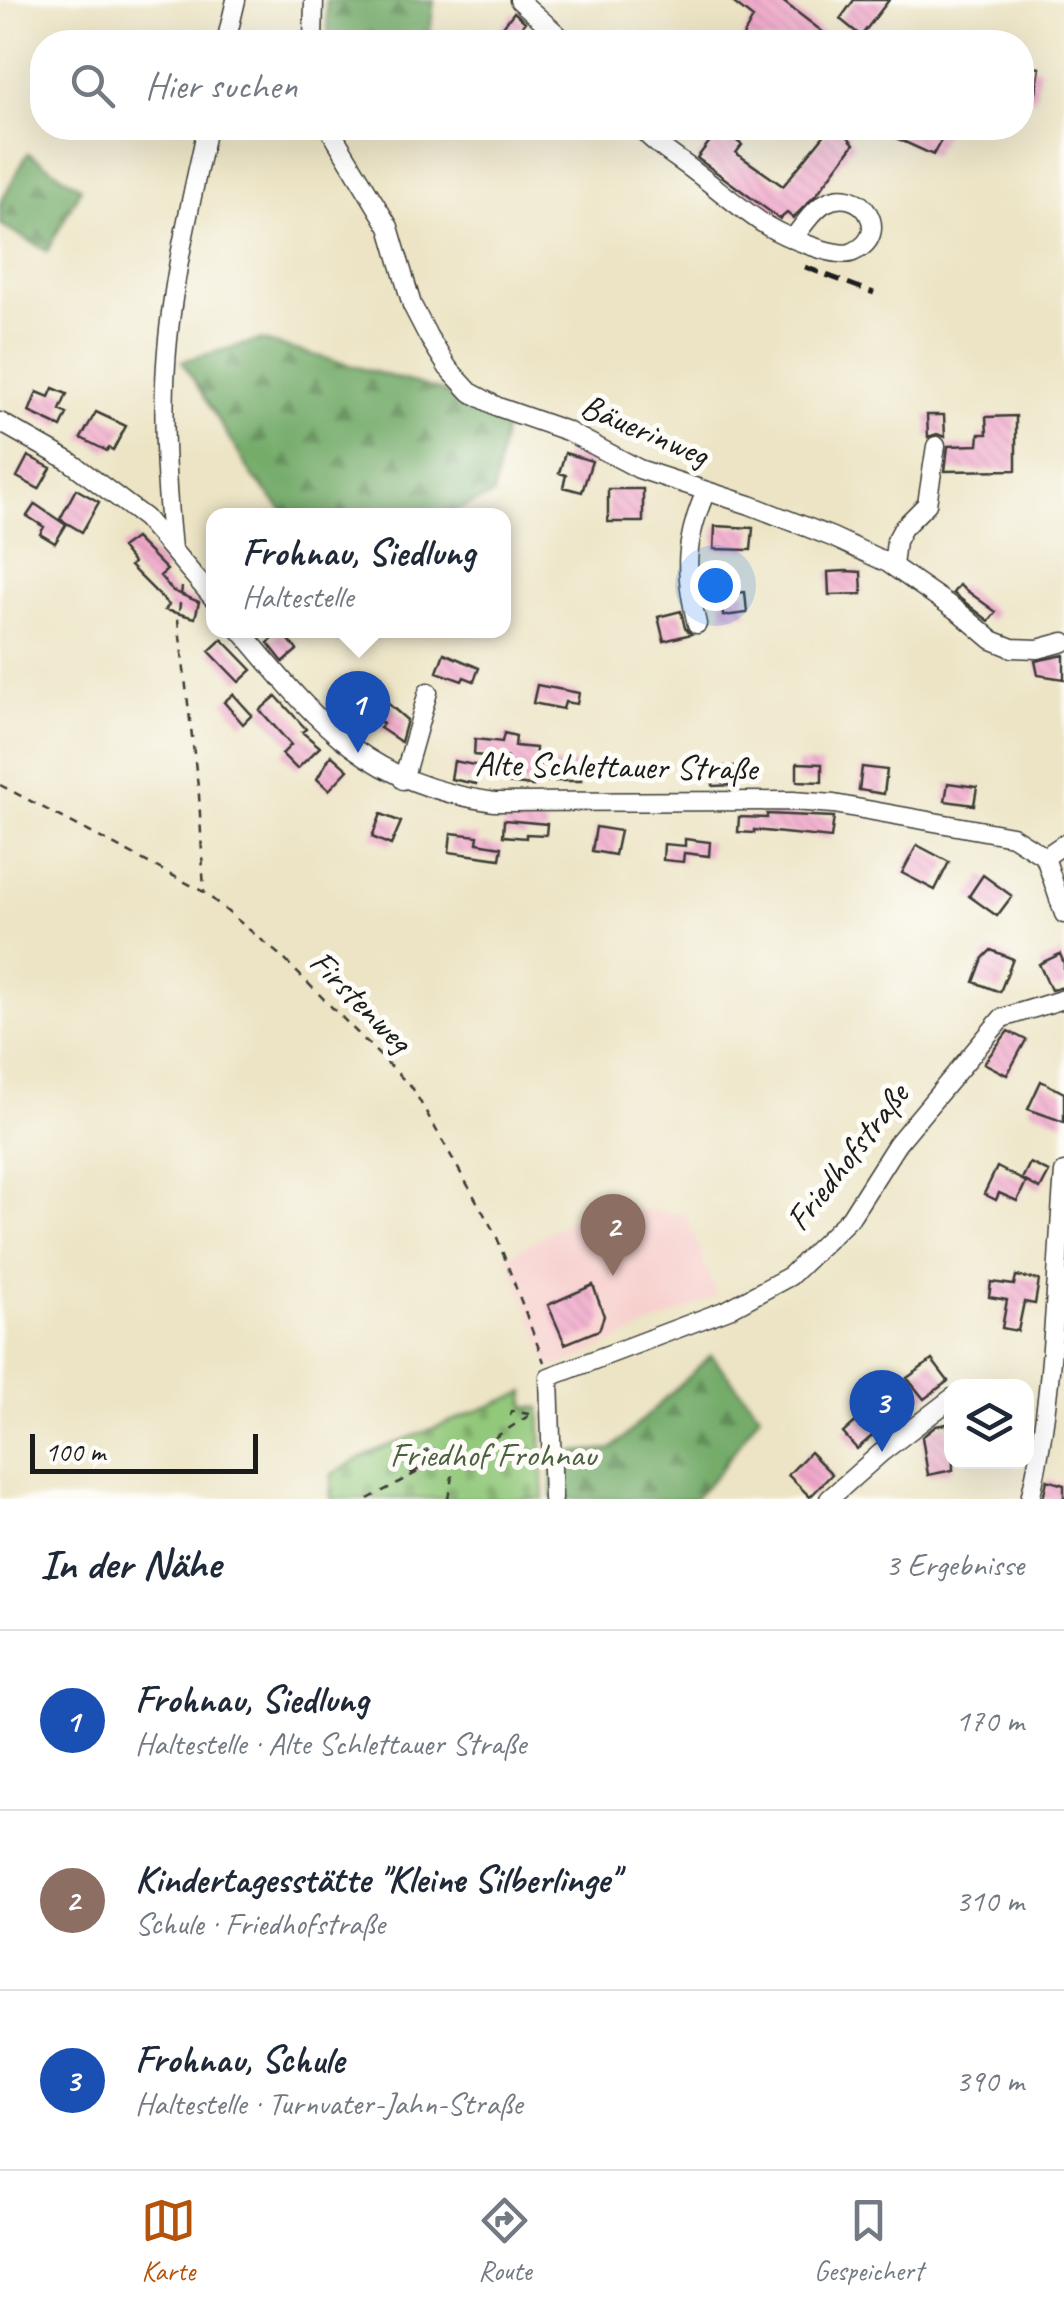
<!DOCTYPE html>
<html lang="de">
<head>
<meta charset="utf-8">
<style>
	:root { --surface:#fff; --page:#f6f6f7; --text:#1f2937; --muted:#747a83; --line:#e0e1e3; --accent:#b45309 }
	body { margin:0; font-family:Caveat,sans-serif; background:var(--page); color:var(--text) }
	.controls { position:absolute; right:30px; bottom:30px; display:grid; overflow:hidden; border-radius:20px; box-shadow:0 10px 40px #0002 }
	.controls button { width:90px; height:90px; display:grid; place-items:center; padding:0; border:0; border-bottom:2px solid var(--line); background:var(--surface); color:var(--text); font:50px sans-serif }
	.scale { position:absolute; left:30px; bottom:25px; width:228px; box-sizing:border-box; padding-left:10px; border:5px solid #1c1c1c; border-top:0; font-size:28px; line-height:35px; white-space:nowrap; color:#1c1c1c; -webkit-text-stroke:8px #fdfcf7; paint-order:stroke }
	.you { position:absolute; left:715px; top:585px; width:35px; height:35px; margin:-25px; border:8px solid #fff; border-radius:50%; background:#1a73e8; box-shadow:0 0 0 15px #1a73e833 }
	.badge { display:grid; place-items:center; width:65px; height:65px; border-radius:50%; background:var(--accent); color:#fff; font-size:32px; font-weight:700 }
	.pin { position:absolute; translate:-50% -82px; filter:drop-shadow(0 2px 5px #0008) }
	.pin::after { content:''; position:absolute; top:52px; width:35px; height:30px; background:inherit; clip-path:polygon(0 0,100% 0,50% 100%) }
	.popup { position:absolute; left:206px; top:508px; width:305px; height:130px; box-sizing:border-box; display:grid; place-content:center; border-radius:20px; background:var(--surface); filter:drop-shadow(0 2px 8px #0005); font-size:32px; white-space:nowrap; color:var(--muted) }
	.popup b { font-size:38px; color:var(--text) }
	.popup::after { content:''; position:absolute; left:50%; top:100%; margin-left:-20px; border:20px solid transparent; border-top-color:var(--surface) }
	.list { margin:0; padding:0; list-style:none }
	h2 { display:flex; justify-content:space-between; align-items:center; height:130px; margin:0; padding:0 40px; font-size:42px }
	h2 small { font-size:32px; font-weight:400; color:var(--muted) }
	.list li { display:grid; grid-template-columns:65px 1fr auto; gap:30px; align-items:center; box-sizing:border-box; height:180px; padding:0 40px; border-top:2px solid var(--line) }
	.list b { display:block; font-size:38px; white-space:nowrap }
	.list p { margin:0; font-size:32px; white-space:nowrap; color:var(--muted) }
	.list em { font-size:32px; font-style:normal; color:var(--muted) }
	.icon { flex:none; width:55px; height:55px; fill:none; stroke:currentColor; stroke-width:2; stroke-linecap:round; stroke-linejoin:round }
	.map { position:relative; flex:none; width:1064px; height:1499px; overflow:hidden }
	.search { position:absolute; background:var(--surface); box-shadow:0 10px 40px #0002; left:30px; right:30px; top:30px; height:110px; display:flex; align-items:center; gap:25px; box-sizing:border-box; padding:0 35px; border-radius:40px; color:var(--muted); font-size:38px }
	.sheet { height:670px; background:var(--surface) }
	nav { display:flex; justify-content:space-around; align-items:center; box-sizing:border-box; height:140px; border-top:2px solid var(--line); background:var(--surface); font-size:28px; color:var(--muted) }
	nav a { display:grid; justify-items:center; gap:5px }
	nav .on { color:var(--accent) }
	.map>svg:first-child { display:block }
	.built { fill:#f7d0ce }
	.forest { fill:url(#forest-firs); stroke:#486443; stroke-width:2.5 }
	.cemetery { fill:url(#cemetery-stones); stroke:#57724b; stroke-width:2.5 }
	.building { fill:url(#building-back-hatch) }
	.lines { fill:none; stroke-linecap:round; stroke-linejoin:round }
	.minor-casing { stroke:#3b3a35; stroke-width:21 }
	.path { stroke:#3b3a35; stroke-width:2.5; stroke-dasharray:8 8; stroke-linecap:butt }
	.minor { stroke:#fff; stroke-width:18 }
	.rail { stroke:#1c1c1c; stroke-width:5; stroke-dasharray:15 8; stroke-linecap:butt }
	.labels { text-anchor:middle; dominant-baseline:central; stroke-width:10; stroke-linejoin:round; paint-order:stroke }
	.street-label { font-size:35px; fill:#1c1c1c; stroke:#fdfcf7 }
	.park-label { font-size:35px; fill:#4b6142; stroke:#fdfcf7 }
</style>
</head>
<body>
<div class="map">
<svg width="1064" height="1499" viewBox="0 0 1064 1499">
	<defs>
		<pattern id="forest-firs" width="22" height="20" patternUnits="userSpaceOnUse" patternTransform="scale(2.5)"><rect width="22" height="20" fill="#75ac6a"/><path d="M5 1l3.5 6h-7zM16 11l3.5 6h-7z" fill="#5f8b56"/></pattern>
		<pattern id="cemetery-stones" width="16" height="16" patternUnits="userSpaceOnUse" patternTransform="scale(2.5)"><rect width="16" height="16" fill="#92c87a"/><path d="M2 7V4a2 2 0 0 1 4 0v3zM10 15v-3a2 2 0 0 1 4 0v3z" fill="#7dab69"/></pattern>
		<pattern id="building-back-hatch" width="6" height="6" patternUnits="userSpaceOnUse" patternTransform="scale(2.5)"><rect width="6" height="6" fill="#f1a7ca"/><path d="M-1 5l2 2M0 0l6 6M5-1l2 2" fill="none" stroke="#ce8fad"/></pattern>
	</defs>
	<rect width="100%" height="100%" fill="#fdfcf7"/>
	<filter id="ink" filterUnits="userSpaceOnUse"><feTurbulence type="fractalNoise" baseFrequency=".01" numOctaves="2"/><feDisplacementMap in="SourceGraphic" scale="20" xChannelSelector="R" yChannelSelector="G"/><feConvolveMatrix kernelMatrix="1 2 1 2 8 2 1 2 1" color-interpolation-filters="sRGB"/></filter>
	<filter id="wash" filterUnits="userSpaceOnUse"><feTurbulence type="fractalNoise" baseFrequency=".0048" numOctaves="4" result="noise"/><feDisplacementMap in="SourceGraphic" scale="40" xChannelSelector="R" yChannelSelector="G"/><feGaussianBlur stdDeviation="2.25" result="paint"/><feColorMatrix in="noise" values="0 0 0 0 0 0 0 0 0 0 0 0 0 0 0 0 0 1.4 0 .05"/><feComposite in="paint" operator="in"/></filter>
	<g filter="url(#wash)">
		<rect width="100%" height="100%" fill="#ece4c4"/>
		<path class="built" d="M594 1206 686 1214 717 1296 560 1366 549 1364 508 1256Z"/>
		<path class="forest" d="M326 0H434L429 42H329Z
			M28 153 81 188 47 251 0 224V203Z
			M260 340 439 390 505 426 493 495 445 515H287L253 477 182 361Z
			M711 1355 760 1414 720 1471 694 1499H553L550 1454 612 1449Z"/>
		<path class="cemetery" d="M525 1392V1407L540 1408 544 1499H330L332 1474 368 1454Z"/>
		<g id="blocks">
			<path class="building" d="M730 0H781L836 42H740L753 18Z
				M854 0H889L861 36 840 19Z
				M514 12 525 22 510 42H491Z
				M1022 65 1040 68 1035 99 1022 97Z
				M720 128 742 145 736 153 783 186 830 128H850L848 137 854 144 817 194 793 218 787 213 780 219 697 158Z
				M874 128H948L933 155Z
				M53 388 67 394 60 410 67 414 61 427 29 412 37 392 49 397Z
				M96 412 126 426 113 450 109 448 107 451 81 438Z
				M927 415H944L945 437 937 434 928 437Z
				M1016 416V470L945 471 948 446 978 445 979 434H987L986 417Z
				M565 453 592 461 582 492 563 487 566 475 559 473Z
				M28 456 51 468 39 489 17 477Z
				M76 489 99 502 82 532 60 519Z
				M608 489H643V522H608Z
				M35 504 66 525 55 543 40 534 44 527 27 516Z
				M715 526 753 528 751 550 714 549Z
				M135 538 167 570 160 576 173 591 199 602 195 618 165 610 169 605 130 566 133 563 121 548Z
				M846 571 861 572 862 594 829 595 828 572Z
				M959 585 996 612 989 621 953 593Z
				M745 592 747 613 723 616 721 594Z
				M681 611 685 628 691 634 664 641 658 617Z
				M282 631 297 650 283 662 268 643Z
				M222 639 252 670 239 682 209 651Z
				M444 653 479 668 474 681 464 677 462 681 437 672Z
				M1064 655V679L1038 675 1035 661Z
				M363 682 407 720 401 742 380 728 383 724 351 695Z
				M537 685 579 693 577 704 565 702 563 709 533 703Z
				M233 694 252 715 243 724 224 702Z
				M276 696 306 729 302 732 320 747 297 769 282 754 291 745 260 710Z
				M504 733 516 736 515 746 536 748 535 765 581 764V781H533V786L505 783 507 758 474 755 475 739 502 742Z
				M331 755 348 770 329 790 317 779Z
				M454 761 479 766 476 784 451 779Z
				M797 763 822 764V782L797 781Z
				M734 766 735 785 713 786V767Z
				M862 767 887 770 884 794 859 790Z
				M948 783 977 787 974 805 945 801Z
				M381 814 401 822 391 845 372 837Z
				M767 814 834 817 831 838 754 830V833L738 832 739 817 767 818Z
				M504 820 547 824 546 835 526 834V838L503 836Z
				M596 827 620 831 615 855 592 851Z
				M451 833 478 836 477 843 502 847 500 859 449 852Z
				M685 839 710 842 709 856 684 853 683 862 663 860 664 844 685 846Z
				M917 845 949 862 935 890 902 873Z
				M983 875 1012 896 997 916 969 896Z
				M991 950 1013 959 1000 992 974 982 983 958Z
				M1060 954 1064 963V987L1051 990 1039 964Z
				M1008 1031 1026 1040 1007 1075 984 1063Z
				M1041 1081 1064 1093V1122L1028 1109Z
				M1030 1163 1049 1172 1040 1189 1022 1179Z
				M997 1167 1026 1182 1017 1201 999 1193 996 1200 984 1194Z
				M1016 1276 1039 1280 1035 1304 1024 1302 1018 1331 1002 1328 1007 1300 989 1297 991 1282 1014 1285Z
				M593 1285 604 1316 599 1330 565 1344 548 1305Z
				M932 1360 948 1381 924 1399 907 1378Z
				M872 1407 886 1424 857 1449 843 1433Z
				M947 1424 949 1434H952L953 1470 928 1475 922 1437 936 1426Z
				M428 1450 434 1461 412 1473 406 1461Z
				M810 1452 832 1474 810 1497 788 1475Z
				M1047 1480 1064 1485V1499H1043Z"/>
		</g>
	</g>
	<g filter="url(#ink)">
		<use href="#blocks" fill-opacity="0" stroke="#3b3a35" stroke-width="2.5"/>
		<g class="lines">
			<g class="minor-casing">
				<path id="minor" d="M519 0 566 42
					M226 42 236 0
					M313 42 314 0
					M329 128 389 227 412 305 428 336 448 368 470 392 498 407 567 431 639 469 750 505 832 537 888 563 959 612 992 640 1012 648 1038 649 1064 642
					M641 128C655 145 676 157 694 171 718 189 742 210 767 226 782 235 837 260 853 252 894 234 861 183 825 203 813 210 803 226 794 237
					M0 422 69 461 145 518 213 598
					M172 549C166 489 162 424 166 364 171 285 190 205 207 128
					M893 566 896 541 903 528 927 504 936 446
					M697 624C684 571 684 542 706 491
					M240 630C320 725 365 783 494 802L793 801 834 804 1012 836 1045 857
					M403 780 428 692
					M1045 857 1064 914
					M1045 857 1064 844
					M553 1499 549 1377 729 1309 790 1276 850 1218 897 1144 1002 1018 1064 999
					M829 1499 882 1452 952 1398
					M1030 1499C1055 1392 1055 1281 1064 1172"/>
			</g>
			<path class="path" d="M182 587 178 620 199 795 204 892
				M0 785 204 892 282 957 413 1089 496 1235 544 1362
				M510 1416 511 1411 529 1414
				M368 1499 438 1461 455 1463 533 1413
				M448 1499 454 1465"/>
			<use href="#minor" class="minor"/>
			<path class="rail" d="M805 267 874 293"/>
		</g>
	</g>
	<g class="labels">
		<g class="street-label">
			<text transform="translate(645 430) rotate(23)">Bäuerinweg</text>
			<text transform="translate(616 766) rotate(1)">Alte Schlettauer Straße</text>
			<text transform="translate(361 1001) rotate(45)">Firstenweg</text>
			<text transform="translate(847 1157) rotate(-52)">Friedhofstraße</text>
		</g>
		<g class="park-label">
			<text x="493" y="1454">Friedhof Frohnau</text>
		</g>
	</g>
</svg>
<div class="controls">
<button><svg class="icon" aria-label="layers" viewBox="0 0 24 24"><path d="M12 4l9 5-9 5-9-5zM3 14l9 5 9-5"/></svg></button>
</div>
<div class="scale">100 m</div>
<div class="you"></div>
<div class="pin badge" style="left:358px;top:753px;background:#1a4fb4">1</div>
<div class="popup"><b>Frohnau, Siedlung</b>Haltestelle</div>
<div class="pin badge" style="left:613px;top:1276px;background:#8d6e63">2</div>
<div class="pin badge" style="left:882px;top:1452px;background:#1a4fb4">3</div>
<div class="search"><svg class="icon" aria-label="search" viewBox="0 0 24 24"><circle cx="10" cy="10" r="6"/><path d="M15 15l6 6"/></svg>Hier suchen</div>
</div>
<section class="sheet">
<h2>In der Nähe<small>3 Ergebnisse</small></h2>
<ul class="list">
<li><span class="badge" style="background:#1a4fb4">1</span><div><b>Frohnau, Siedlung</b><p>Haltestelle · Alte Schlettauer Straße</p></div><em>170 m</em></li>
<li><span class="badge" style="background:#8d6e63">2</span><div><b>Kindertagesstätte &quot;Kleine Silberlinge&quot;</b><p>Schule · Friedhofstraße</p></div><em>310 m</em></li>
<li><span class="badge" style="background:#1a4fb4">3</span><div><b>Frohnau, Schule</b><p>Haltestelle · Turnvater-Jahn-Straße</p></div><em>390 m</em></li>
</ul>
</section>
<nav>
<a class="on"><svg class="icon" aria-label="map" viewBox="0 0 24 24"><path d="M3 6l6-2 6 2 6-2v14l-6 2-6-2-6 2zM9 4v14M15 6v14"/></svg>Karte</a>
<a><svg class="icon" aria-label="directions" viewBox="0 0 24 24"><path d="M12 3l9 9-9 9-9-9zM9 14v-3h6M13 9l2 2-2 2"/></svg>Route</a>
<a><svg class="icon" aria-label="saved" viewBox="0 0 24 24"><path d="M7 4h10v16l-5-4-5 4z"/></svg>Gespeichert</a>
</nav>
</body>
</html>
